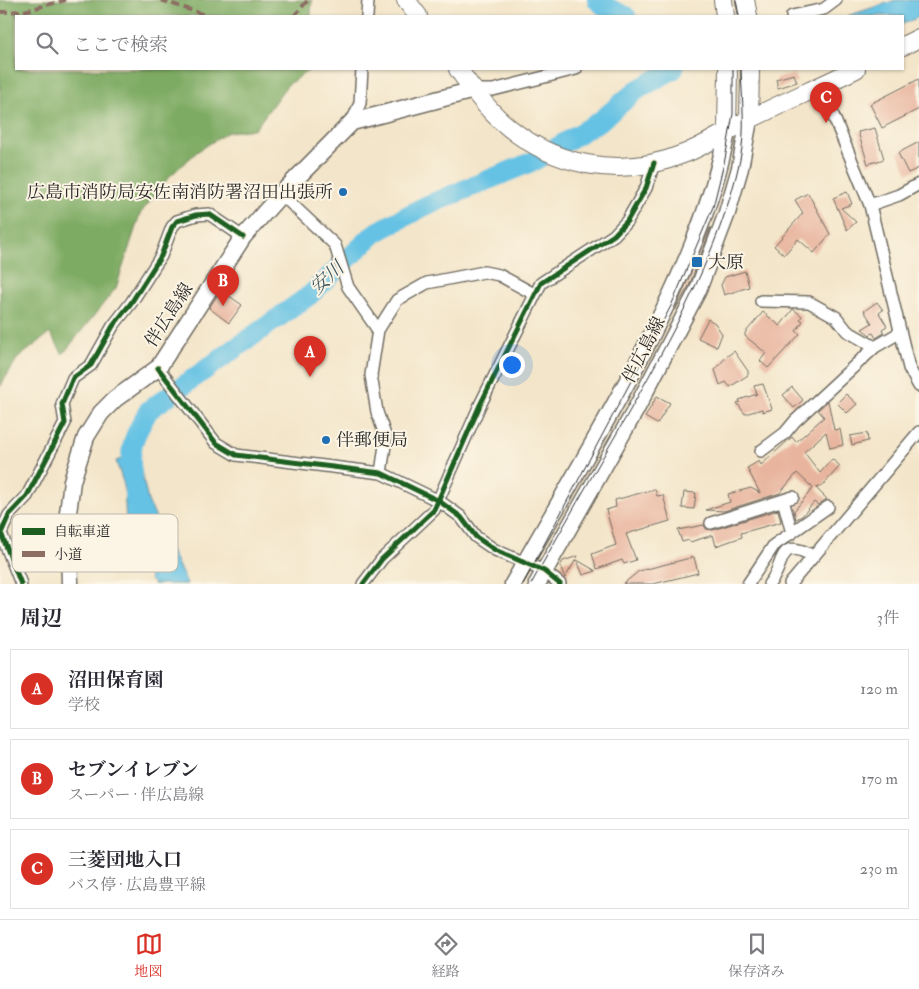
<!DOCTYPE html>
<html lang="ja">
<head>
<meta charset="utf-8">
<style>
	:root { --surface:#fff; --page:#f7f7f7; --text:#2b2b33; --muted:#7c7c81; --line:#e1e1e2; --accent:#d93025 }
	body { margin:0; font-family:"IM FELL Double Pica","Noto Serif JP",serif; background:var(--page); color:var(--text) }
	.you { position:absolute; left:511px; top:364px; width:18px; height:18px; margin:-12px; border:4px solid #fff; border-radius:50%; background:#1a73e8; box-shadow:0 0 0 8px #1a73e833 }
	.badge { display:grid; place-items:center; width:32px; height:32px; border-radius:50%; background:var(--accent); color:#fff; font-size:16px; font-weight:700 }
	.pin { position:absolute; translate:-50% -41px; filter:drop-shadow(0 1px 2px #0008) }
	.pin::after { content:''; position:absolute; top:26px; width:18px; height:15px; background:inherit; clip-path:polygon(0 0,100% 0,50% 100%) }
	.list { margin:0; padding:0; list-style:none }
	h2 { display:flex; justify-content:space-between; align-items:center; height:65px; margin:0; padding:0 20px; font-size:21px }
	h2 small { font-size:16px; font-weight:400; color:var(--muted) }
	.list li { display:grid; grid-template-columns:32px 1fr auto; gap:15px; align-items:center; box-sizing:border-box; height:80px; margin:0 10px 10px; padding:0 10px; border:1px solid var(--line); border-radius:0px }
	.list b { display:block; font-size:19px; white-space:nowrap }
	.list p { margin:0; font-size:16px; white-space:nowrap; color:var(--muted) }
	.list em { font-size:16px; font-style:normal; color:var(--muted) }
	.icon { flex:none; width:28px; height:28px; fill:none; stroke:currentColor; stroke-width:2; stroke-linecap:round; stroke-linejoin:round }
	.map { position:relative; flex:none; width:919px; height:584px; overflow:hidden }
	.search { position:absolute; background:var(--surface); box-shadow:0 1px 4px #0004; left:15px; right:15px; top:15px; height:55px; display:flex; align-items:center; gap:12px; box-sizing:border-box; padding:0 18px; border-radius:0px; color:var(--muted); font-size:19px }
	.sheet { height:335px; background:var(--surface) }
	nav { display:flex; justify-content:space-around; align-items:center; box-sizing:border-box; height:70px; border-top:1px solid var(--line); background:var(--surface); font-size:14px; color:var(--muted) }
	nav a { display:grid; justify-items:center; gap:2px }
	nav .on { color:var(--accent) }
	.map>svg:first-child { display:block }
	.forest { fill:#7eab64; stroke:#546b48 }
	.water { fill:#66c2e4; stroke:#487688 }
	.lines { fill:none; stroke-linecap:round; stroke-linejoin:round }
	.river { stroke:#66c2e4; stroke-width:20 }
	.building { fill:#e8b49d }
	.minor-casing { stroke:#716c62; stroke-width:14 }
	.secondary-casing { stroke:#716c62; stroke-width:19 }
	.primary-casing { stroke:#716c62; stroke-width:20 }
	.minor { stroke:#fff; stroke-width:11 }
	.secondary { stroke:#fff; stroke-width:16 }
	.primary { stroke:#fff; stroke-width:18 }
	.tram { stroke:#2b2b2b; stroke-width:1 }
	.quiet { stroke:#8d6e63; stroke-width:4; stroke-dasharray:8 4; stroke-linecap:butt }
	.cycleway-casing { stroke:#fcf5e5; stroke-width:8 }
	.cycleway { stroke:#1b5e20; stroke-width:5 }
	.poi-dot { fill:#1f6fb2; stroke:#fcf5e5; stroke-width:2 }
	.labels { text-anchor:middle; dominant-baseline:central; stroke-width:4; stroke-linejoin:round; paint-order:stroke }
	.poi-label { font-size:18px; fill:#2b2b2b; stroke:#fcf5e5; text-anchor:start }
	.street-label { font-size:18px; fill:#2b2b2b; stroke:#fcf5e5 }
	.water-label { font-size:19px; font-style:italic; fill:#3d5862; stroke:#fcf5e5 }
	.key { fill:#fcf5e5; stroke:#bdb8ad; stroke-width:1 }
	.key-label { font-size:14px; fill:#2b2b2b }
</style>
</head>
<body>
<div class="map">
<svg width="919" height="584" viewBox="0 0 919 584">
	<rect width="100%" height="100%" fill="#fcf5e5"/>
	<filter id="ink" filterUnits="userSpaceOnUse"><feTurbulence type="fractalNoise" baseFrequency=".02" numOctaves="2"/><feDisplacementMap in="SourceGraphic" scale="10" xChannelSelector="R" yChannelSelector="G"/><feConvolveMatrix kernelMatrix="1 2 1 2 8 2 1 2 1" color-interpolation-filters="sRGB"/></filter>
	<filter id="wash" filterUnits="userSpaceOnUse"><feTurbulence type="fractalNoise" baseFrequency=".0096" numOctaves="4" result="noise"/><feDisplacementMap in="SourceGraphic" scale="20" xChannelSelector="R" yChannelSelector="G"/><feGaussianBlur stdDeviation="1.12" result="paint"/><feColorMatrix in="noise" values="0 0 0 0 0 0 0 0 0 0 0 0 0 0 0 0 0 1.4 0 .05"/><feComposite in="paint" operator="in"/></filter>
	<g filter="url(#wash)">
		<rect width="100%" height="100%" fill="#f3e5c9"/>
		<path class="forest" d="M0 0H312L311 16H16V69H311L287 85 255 129 228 132 198 151 169 177 140 214 116 288 63 354 50 333 17 359 0 387Z"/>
		<path class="water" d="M896 0H919V17L903 24V16H847Z
			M137 453 148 501 187 584H154L150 580 148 565 126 524 124 485 116 461Z"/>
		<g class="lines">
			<path class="river" d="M597 0 604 6 626 16
				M133 480C127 449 134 435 149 410L310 295 375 233 425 206 534 161 600 121 637 90 674 69"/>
		</g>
		<g id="blocks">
			<path class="building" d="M794 74 797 82 778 88 776 79Z
				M919 79V109L882 128 870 104Z
				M875 128 884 159 868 164 858 132Z
				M919 142V168L908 173 898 153Z
				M847 192 852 204 841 208 856 222 847 230 833 198Z
				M808 193 830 234 814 253 798 239 784 255 774 246 803 213 795 200Z
				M711 228 689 286 675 310 710 228Z
				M745 271 749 287 724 295 721 285 725 277Z
				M221 290 242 305 229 323 209 308Z
				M877 302 883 310 879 313 887 326 882 329 884 333 876 338 873 333 870 335 862 329 872 323 864 311Z
				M793 309 802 316 800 319 803 321 796 331 800 334 768 368 760 361 766 353 745 336V333L763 312 780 326Z
				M708 319 715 323 722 334 717 347 698 338Z
				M734 351 748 371V375L730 387 726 382 720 385 715 370 726 357Z
				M763 384 772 409 763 412 762 409 745 414 737 403 740 402 739 400 757 394 754 386Z
				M792 387 803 400 794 408 783 395Z
				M846 394 857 404 847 413 837 403Z
				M657 396 670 403 657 424 645 417Z
				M828 401 834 430 840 429 843 445 830 448 826 432 804 452 820 473 832 459 840 466 822 486 816 488 827 499 825 500 818 505 814 502 802 516 796 519 794 511 813 488 797 473 780 493 724 511 706 510 730 502 728 494 751 488 760 493 747 468 759 461 761 465 792 437 796 442 824 417 818 410Z
				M867 433 868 441 852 445 850 436Z
				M655 489 657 496 663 495 670 521 626 534 636 560 624 564 622 560 597 569 592 554 616 545 606 510 616 507 615 500Z
				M684 492 696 493 694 509 682 508Z
				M778 510 781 522 741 533 742 537 716 546 713 535 690 542 689 540 682 542 678 530 704 525 706 529 713 530Z
				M578 556 565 578 560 566 563 561Z
				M694 557 698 573 653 584H623L639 571Z
				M577 560 596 571 583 575Z"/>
		</g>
	</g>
	<g filter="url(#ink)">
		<use href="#blocks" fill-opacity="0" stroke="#716c62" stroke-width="1"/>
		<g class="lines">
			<g class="minor-casing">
				<path id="minor" d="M367 16 368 0
					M792 16 824 9 836 0
					M821 86 870 205 909 368 919 386
					M474 90H493L576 69
					M352 122 360 103 362 69
					M281 194 335 245 348 287 378 330
					M870 205 899 195 919 184
					M761 301 809 302 836 317 847 331 875 347
					M158 368 216 443 236 455 381 473 439 501 461 517 476 537 495 550 544 571 560 584
					M761 451 785 433 795 421 875 347 899 333
					M381 473 386 438 377 412 371 375 378 330 397 300 427 283 484 272 499 275 534 294
					M783 500 792 533
					M711 523 793 497
					M21 584 1 533 9 515 27 496 65 423 62 404 73 378 91 365 113 326 131 303 161 256 172 227 177 221 196 215 209 214 243 237
					M363 584 382 559 434 510 480 405 541 283 614 235 627 221 646 188 654 163
					M748 584 774 545 828 507
					M769 584C786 565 776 536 813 556
					M790 584 919 432"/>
			</g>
			<g class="secondary-casing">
				<path id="secondary" d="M70 584 68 513 72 481 86 437 101 413 115 399 158 368 243 237 281 194 352 122 474 90
					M513 584C557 506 603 429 644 350 680 279 712 209 727 132
					M537 584 635 411 698 290 727 213 740 168 749 120"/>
			</g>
			<g class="primary-casing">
				<path id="primary" d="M406 0 418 16
					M723 0 725 16
					M745 0 748 16
					M903 46 919 38
					M458 69C470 86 483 104 499 119 551 167 620 180 686 153 708 144 728 130 750 119 785 102 821 86 856 69
					M749 120 750 69
					M727 132 728 69"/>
			</g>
			<use href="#minor" class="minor"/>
			<use href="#secondary" class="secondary"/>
			<use href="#primary" class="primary"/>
			<path class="tram" d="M736 0 739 16
				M523 584 671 306 713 207 725 159 733 114V69
				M531 584C562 529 593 474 625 419 670 339 720 250 740 160 746 131 742 98 741 69"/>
			<path class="quiet" d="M161 0 208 16
				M0 12 24 11 66 0
				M294 16 308 0"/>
			<g class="cycleway-casing">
				<path id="cycleway" d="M158 368 216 443 236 455 381 473 439 501 461 517 476 537 495 550 544 571 560 584
					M21 584 1 533 9 515 27 496 65 423 62 404 73 378 91 365 113 326 131 303 161 256 172 227 177 221 196 215 209 214 243 237
					M363 584 382 559 434 510 480 405 541 283 614 235 627 221 646 188 654 163"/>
			</g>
			<use href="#cycleway" class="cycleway"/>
		</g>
	</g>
	<g class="poi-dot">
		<circle cx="343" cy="192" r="5"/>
		<rect x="691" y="256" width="12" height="12" rx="2.5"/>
		<circle cx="326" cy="440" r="5"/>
	</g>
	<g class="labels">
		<g class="poi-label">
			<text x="333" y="192" text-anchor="end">広島市消防局安佐南消防署沼田出張所</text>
			<text x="708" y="262">大原</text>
			<text x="336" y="440">伴郵便局</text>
		</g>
		<g class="street-label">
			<text transform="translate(169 315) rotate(-57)">伴広島線</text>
			<text transform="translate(644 350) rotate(-63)">伴広島線</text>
		</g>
		<g class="water-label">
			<text transform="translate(327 278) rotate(-43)">安川</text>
		</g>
	</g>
	<rect x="12" y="514" width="166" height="58" rx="8" class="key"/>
	<rect x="22" y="528" width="23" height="7" fill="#1b5e20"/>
	<rect x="22" y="551" width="23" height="6" fill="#8d6e63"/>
	<g class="key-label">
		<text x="54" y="536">自転車道</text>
		<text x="54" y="559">小道</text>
	</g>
</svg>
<div class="you"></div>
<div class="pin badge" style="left:310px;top:377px">A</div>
<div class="pin badge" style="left:223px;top:306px">B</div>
<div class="pin badge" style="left:826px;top:123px">C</div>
<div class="search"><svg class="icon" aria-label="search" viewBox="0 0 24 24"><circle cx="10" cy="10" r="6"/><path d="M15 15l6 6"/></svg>ここで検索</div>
</div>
<section class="sheet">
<h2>周辺<small>3件</small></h2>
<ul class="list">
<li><span class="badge">A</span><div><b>沼田保育園</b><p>学校</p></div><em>120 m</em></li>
<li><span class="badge">B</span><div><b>セブンイレブン</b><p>スーパー · 伴広島線</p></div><em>170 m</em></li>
<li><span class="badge">C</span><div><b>三菱団地入口</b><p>バス停 · 広島豊平線</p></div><em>230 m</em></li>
</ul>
</section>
<nav>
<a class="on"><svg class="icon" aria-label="map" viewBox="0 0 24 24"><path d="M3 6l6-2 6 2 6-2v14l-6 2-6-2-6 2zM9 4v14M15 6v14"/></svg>地図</a>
<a><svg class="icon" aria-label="directions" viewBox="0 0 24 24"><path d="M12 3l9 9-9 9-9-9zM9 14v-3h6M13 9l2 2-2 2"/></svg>経路</a>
<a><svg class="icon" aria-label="saved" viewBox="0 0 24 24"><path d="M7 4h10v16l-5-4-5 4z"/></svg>保存済み</a>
</nav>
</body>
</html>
